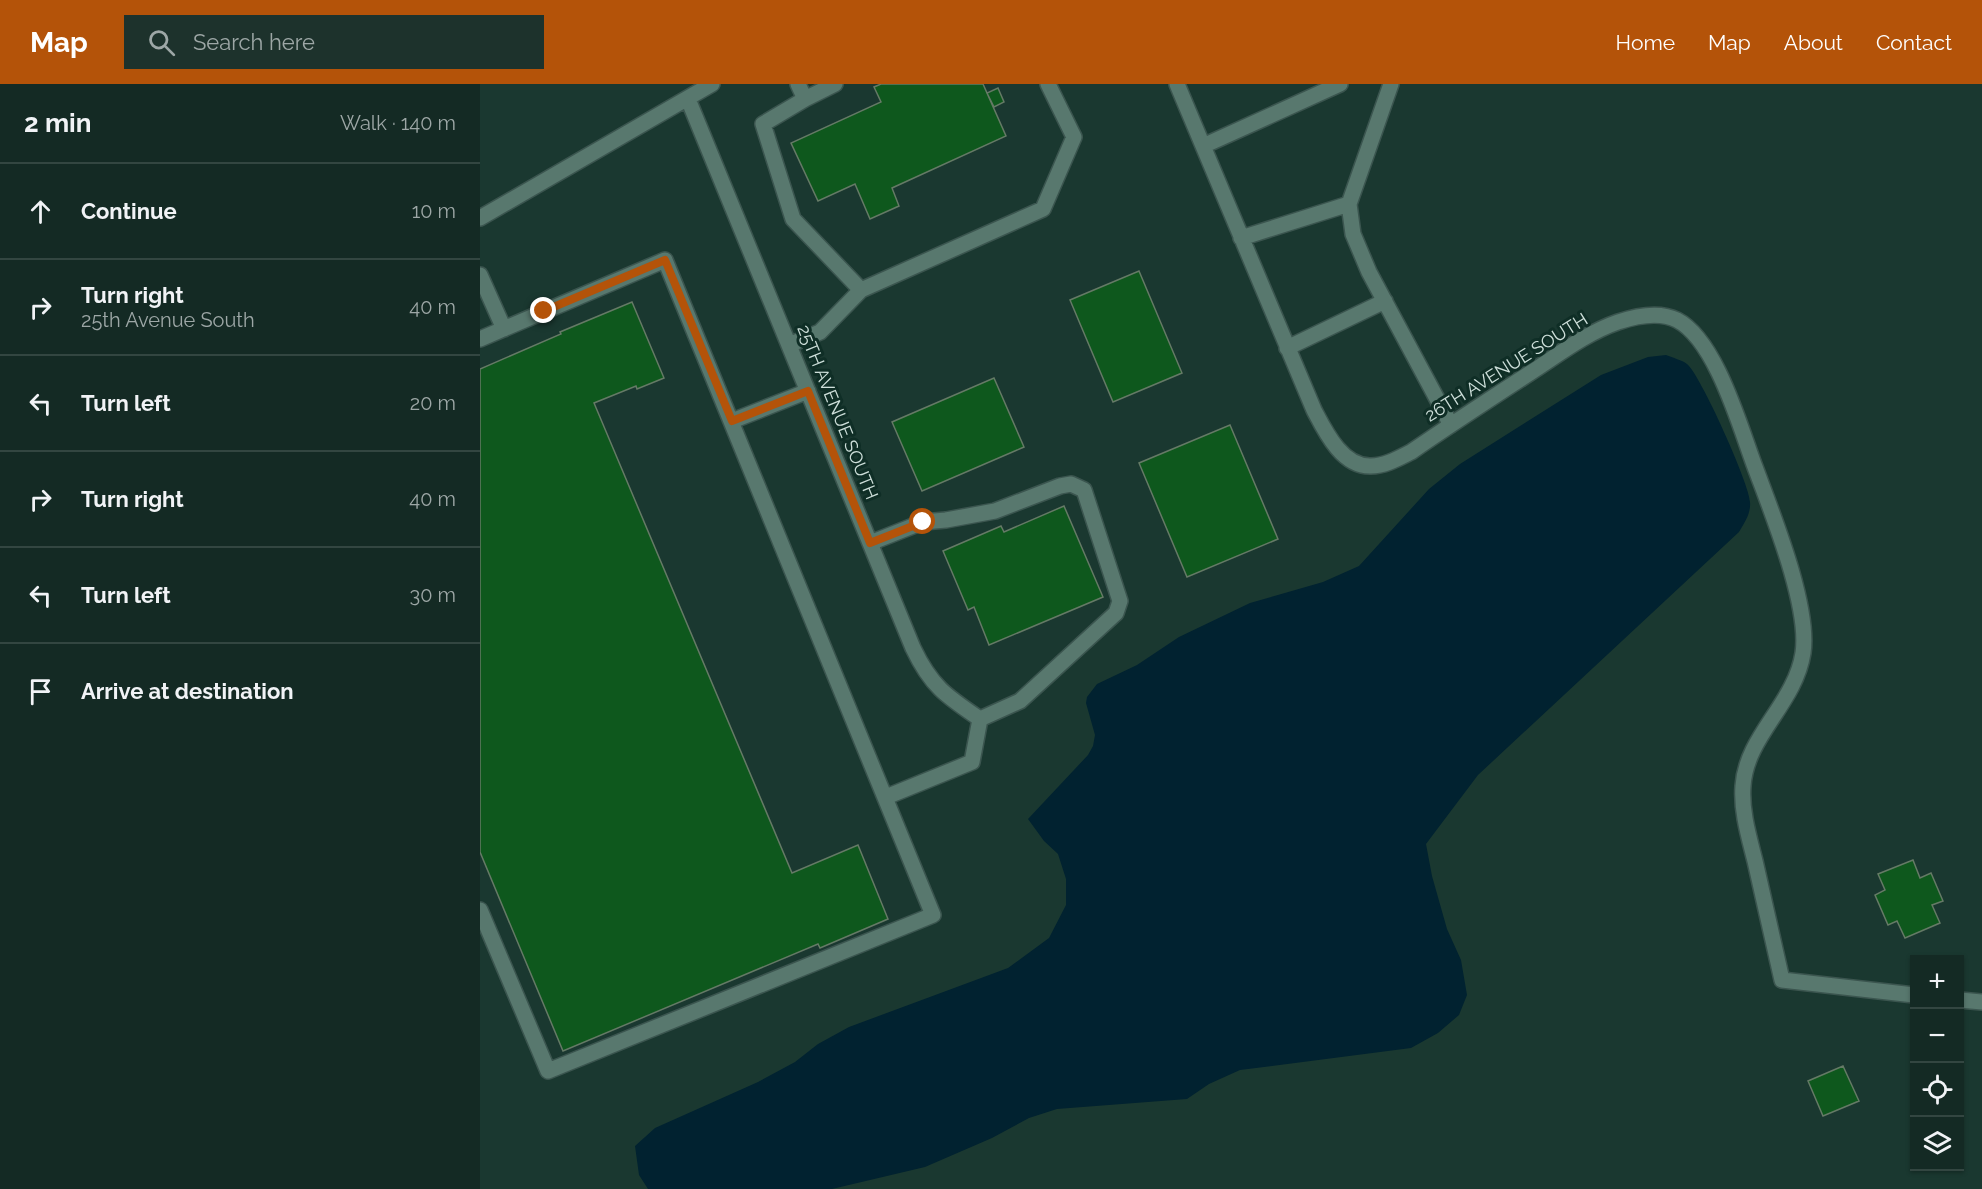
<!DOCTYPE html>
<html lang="en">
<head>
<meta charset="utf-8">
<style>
	:root { --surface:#142a24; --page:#1d322c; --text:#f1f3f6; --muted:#9da7a6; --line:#334641; --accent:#b45309 }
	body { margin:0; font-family:Raleway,sans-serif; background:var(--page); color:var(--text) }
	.controls { position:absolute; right:18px; bottom:18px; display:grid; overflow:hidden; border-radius:0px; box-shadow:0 2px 4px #0004 }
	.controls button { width:54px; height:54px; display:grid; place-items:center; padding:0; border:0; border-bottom:2px solid var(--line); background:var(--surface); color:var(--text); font:30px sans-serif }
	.stop { position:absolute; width:18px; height:18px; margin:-14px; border:4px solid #b45309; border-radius:50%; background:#fff }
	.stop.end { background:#b45309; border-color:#fff; box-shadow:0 2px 6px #0008 }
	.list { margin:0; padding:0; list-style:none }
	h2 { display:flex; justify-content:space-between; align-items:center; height:78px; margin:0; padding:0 24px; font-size:26px }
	h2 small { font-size:20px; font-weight:400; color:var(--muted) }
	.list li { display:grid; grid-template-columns:39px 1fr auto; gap:18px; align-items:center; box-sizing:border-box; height:96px; padding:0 24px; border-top:2px solid var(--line) }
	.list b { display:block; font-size:22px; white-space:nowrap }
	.list p { margin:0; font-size:20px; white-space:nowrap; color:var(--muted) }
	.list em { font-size:20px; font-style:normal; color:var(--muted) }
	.icon { flex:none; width:33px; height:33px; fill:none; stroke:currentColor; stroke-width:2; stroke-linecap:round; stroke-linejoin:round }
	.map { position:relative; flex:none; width:1502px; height:1105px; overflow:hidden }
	header { display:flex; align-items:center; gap:36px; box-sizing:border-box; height:84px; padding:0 30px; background:var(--accent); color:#fff }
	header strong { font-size:28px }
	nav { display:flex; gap:33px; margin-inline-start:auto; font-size:21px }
	.search { width:420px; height:54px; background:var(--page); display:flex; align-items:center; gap:15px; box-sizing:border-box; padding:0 21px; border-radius:0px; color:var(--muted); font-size:22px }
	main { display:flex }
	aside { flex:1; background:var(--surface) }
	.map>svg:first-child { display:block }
	.water { fill:#012230 }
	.building { fill:#0e581d; stroke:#657a66; stroke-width:1.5 }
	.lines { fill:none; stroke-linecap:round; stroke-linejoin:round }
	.minor-casing { stroke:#3b554f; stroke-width:18 }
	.minor { stroke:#58786e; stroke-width:15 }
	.route { stroke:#b45309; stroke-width:8 }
	.labels { text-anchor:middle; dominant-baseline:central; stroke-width:6; stroke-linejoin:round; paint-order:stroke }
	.street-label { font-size:18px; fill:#cfe0db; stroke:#0f2e26 }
</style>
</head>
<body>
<header>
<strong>Map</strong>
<div class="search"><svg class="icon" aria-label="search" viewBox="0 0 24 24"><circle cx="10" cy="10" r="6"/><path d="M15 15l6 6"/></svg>Search here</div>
<nav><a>Home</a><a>Map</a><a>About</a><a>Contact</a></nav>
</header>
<main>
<aside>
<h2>2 min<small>Walk · 140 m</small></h2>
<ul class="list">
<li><svg class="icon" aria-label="ahead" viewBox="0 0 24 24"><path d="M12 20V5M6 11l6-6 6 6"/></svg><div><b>Continue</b></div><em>10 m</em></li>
<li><svg class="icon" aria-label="right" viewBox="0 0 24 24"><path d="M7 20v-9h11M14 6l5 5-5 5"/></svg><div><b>Turn right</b><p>25th Avenue South</p></div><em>40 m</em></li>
<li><svg class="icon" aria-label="left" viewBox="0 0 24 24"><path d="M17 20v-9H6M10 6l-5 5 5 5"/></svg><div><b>Turn left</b></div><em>20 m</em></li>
<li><svg class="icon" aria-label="right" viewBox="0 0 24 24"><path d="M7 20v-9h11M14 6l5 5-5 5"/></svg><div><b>Turn right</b></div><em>40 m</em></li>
<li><svg class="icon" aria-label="left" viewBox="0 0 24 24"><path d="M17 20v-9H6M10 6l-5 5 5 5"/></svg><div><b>Turn left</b></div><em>30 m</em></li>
<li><svg class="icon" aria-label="arrive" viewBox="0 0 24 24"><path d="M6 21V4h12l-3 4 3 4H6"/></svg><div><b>Arrive at destination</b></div></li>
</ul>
</aside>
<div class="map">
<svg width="1502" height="1105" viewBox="0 0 1502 1105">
	<rect width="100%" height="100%" fill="#1a3830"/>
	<path class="water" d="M1186 271C1193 274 1202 276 1207 280 1220 290 1270 401 1270 418 1271 429 1265 438 1259 448L998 691 946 760 952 792 967 845 981 876 987 911 979 931 958 949 931 964 760 986 729 1000 707 1015 577 1025 549 1034 512 1054 445 1083 352 1105H168L159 1091 155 1062 175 1044 278 998 315 978 338 960 369 943 528 884 569 854 586 821V795L578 770 564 757 548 735 608 671 613 662 615 651 606 619 607 613 617 600 657 581 699 553 770 519 843 498 879 482 949 405 980 380 1121 291 1168 273Z"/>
	<path class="building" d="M401 0H503L526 52 412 104 419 122 390 135 375 100 338 117 311 59 401 18 394 3Z
		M518 4 524 18 514 23 507 9Z
		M659 187 702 289 633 318 590 216Z
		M152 218 184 294 157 305 156 302 114 319 312 789 378 761 408 835 340 864 338 860 83 967 0 768V285L81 250 80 248Z
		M514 294 544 363 442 407 412 338Z
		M750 341 798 455 707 493 659 379Z
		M584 422 623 513 509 561 494 523 488 526 463 467 521 442 524 448Z
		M1433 776 1440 794 1451 789 1463 817 1452 821 1460 839 1425 854 1417 837 1408 841 1395 811 1405 806 1398 790Z
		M1363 982 1379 1017 1343 1032 1328 997Z"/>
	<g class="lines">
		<g class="minor-casing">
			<path id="minor" d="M318 0 325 15 355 0
				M697 0 834 326C845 347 862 383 891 382 905 382 919 374 931 368 970 341 1010 315 1050 289 1078 271 1106 249 1138 238 1156 232 1179 227 1197 236 1236 256 1260 343 1275 383 1292 429 1330 522 1323 569 1315 620 1266 652 1263 702 1261 727 1269 753 1275 777 1284 817 1293 857 1302 896L1434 911
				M911 0 869 120 873 150 889 188 971 341
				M208 15 433 564C451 602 466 612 500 635
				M325 15 283 40 313 135 381 206
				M723 62 860 0
				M0 134 232 0
				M761 154 869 120
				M0 191 24 245
				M0 255 185 176 453 831 68 987 0 826
				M309 261 340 248 381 206 563 125 594 53 568 0
				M807 264 905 217
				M252 337 328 307
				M390 459 443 438 466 436 515 427 580 402 591 400 604 406 640 517 636 529 540 617 500 635
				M406 713 492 678 500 635
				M1480 916 1502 918"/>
		</g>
		<use href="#minor" class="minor"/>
	</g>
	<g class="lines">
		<path class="route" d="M64 227 185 176 252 337 328 307 390 459 443 438"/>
	</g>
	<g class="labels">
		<g class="street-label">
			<text transform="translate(1026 283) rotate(-32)">26TH AVENUE SOUTH</text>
			<text transform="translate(358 328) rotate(68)">25TH AVENUE SOUTH</text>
		</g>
	</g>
</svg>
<div class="controls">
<button>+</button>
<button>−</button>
<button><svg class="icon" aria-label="locate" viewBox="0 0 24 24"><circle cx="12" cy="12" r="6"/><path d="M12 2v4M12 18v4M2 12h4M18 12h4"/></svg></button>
<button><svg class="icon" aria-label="layers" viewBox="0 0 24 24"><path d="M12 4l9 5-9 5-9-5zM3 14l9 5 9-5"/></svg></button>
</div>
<div class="stop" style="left:443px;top:438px"></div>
<div class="stop end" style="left:64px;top:227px"></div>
</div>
</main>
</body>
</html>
